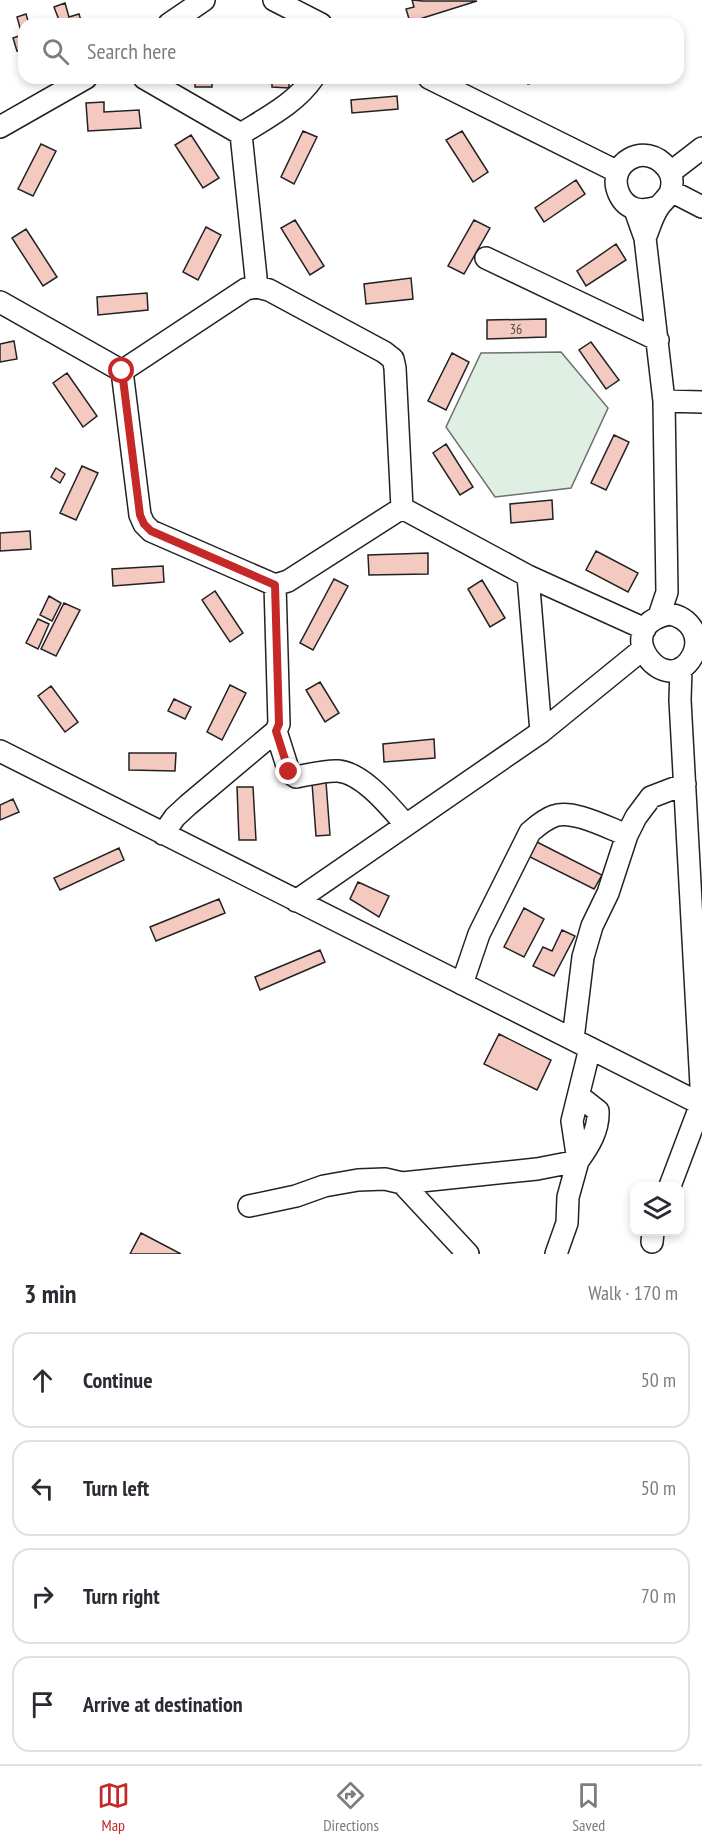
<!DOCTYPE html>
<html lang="en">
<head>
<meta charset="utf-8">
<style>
	:root { --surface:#fff; --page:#f7f7f7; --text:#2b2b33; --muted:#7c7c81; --line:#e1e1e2; --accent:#c62828 }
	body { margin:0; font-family:"PT Sans Narrow",sans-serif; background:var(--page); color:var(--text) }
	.controls { position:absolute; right:18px; bottom:18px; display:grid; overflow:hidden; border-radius:12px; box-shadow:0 3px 9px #0003 }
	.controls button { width:54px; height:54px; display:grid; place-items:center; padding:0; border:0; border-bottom:2px solid var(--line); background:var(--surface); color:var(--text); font:30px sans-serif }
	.stop { position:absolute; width:18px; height:18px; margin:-14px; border:4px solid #c62828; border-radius:50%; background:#fff }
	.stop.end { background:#c62828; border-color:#fff; box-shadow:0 2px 6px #0008 }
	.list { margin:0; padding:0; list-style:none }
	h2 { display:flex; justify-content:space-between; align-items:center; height:78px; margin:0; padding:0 24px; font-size:26px }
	h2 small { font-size:20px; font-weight:400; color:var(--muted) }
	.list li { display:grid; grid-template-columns:39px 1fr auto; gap:18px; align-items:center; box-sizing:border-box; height:96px; margin:0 12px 12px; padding:0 12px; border:2px solid var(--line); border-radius:18px }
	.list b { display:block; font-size:22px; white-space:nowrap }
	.list em { font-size:20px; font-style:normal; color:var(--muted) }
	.icon { flex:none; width:33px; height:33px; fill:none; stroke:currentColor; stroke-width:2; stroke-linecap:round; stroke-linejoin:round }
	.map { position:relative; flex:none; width:702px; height:1254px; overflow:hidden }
	.search { position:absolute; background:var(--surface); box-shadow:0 3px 9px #0003; left:18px; right:18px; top:18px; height:66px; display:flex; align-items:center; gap:15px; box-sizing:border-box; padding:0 21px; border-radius:18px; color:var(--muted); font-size:22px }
	.sheet { height:510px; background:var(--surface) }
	nav { display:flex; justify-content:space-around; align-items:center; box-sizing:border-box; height:84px; border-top:2px solid var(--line); background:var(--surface); font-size:16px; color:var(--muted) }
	nav a { display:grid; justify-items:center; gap:3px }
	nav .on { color:var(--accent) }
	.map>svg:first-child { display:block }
	.green { fill:#e0efe3; stroke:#6f6f6f; stroke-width:1.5 }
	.building { fill:#f3c9c0; stroke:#222; stroke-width:1.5 }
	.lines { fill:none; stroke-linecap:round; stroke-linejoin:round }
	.minor-casing { stroke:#222; stroke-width:24 }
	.minor { stroke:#fff; stroke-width:21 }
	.route { stroke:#c62828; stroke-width:8 }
	.labels { text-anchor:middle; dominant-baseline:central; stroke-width:4.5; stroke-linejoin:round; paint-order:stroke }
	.number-label { font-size:14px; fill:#564c4a }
</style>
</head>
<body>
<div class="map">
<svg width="702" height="1254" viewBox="0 0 702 1254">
	<rect width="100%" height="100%" fill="#fff"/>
	<path class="green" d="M561 352 608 408 571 488 495 497 446 427 481 353Z"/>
	<path class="building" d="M412 0 423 1H477L410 22 406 9 414 7Z
		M65 3 69 17 79 14 82 24H45L59 20 54 7Z
		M26 14 29 24H24V49L17 51 13 38 22 35 17 17Z
		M195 78H212V87H195Z
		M272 78H289V88L272 87Z
		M526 78H546L528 84Z
		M397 96 398 109 352 113 351 100Z
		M104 102V112L139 110 141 128 88 131 86 103Z
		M303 131 317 137 294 184 281 177Z
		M462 131 488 172 473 182 446 140Z
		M191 135 219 178 203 188 175 145Z
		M41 144 56 151 33 196 18 189Z
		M576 180 585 194 544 222 535 208Z
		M295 220 324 266 310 275 281 228Z
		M474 220 490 228 464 274 448 266Z
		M206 227 221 235 198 280 183 272Z
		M26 229 57 277 43 286 12 238Z
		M616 244 626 260 586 286 577 271Z
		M411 278 413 299 366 304 364 284Z
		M147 293 148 310 98 315 97 297Z
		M546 319V337L487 339V320Z
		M14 341 17 359 0 362V344Z
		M591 342 619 380 606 389 579 350Z
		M452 353 469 362 446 410 428 401Z
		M67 373 97 416 83 427 53 383Z
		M614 435 629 442 606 490 591 483Z
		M446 444 473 487 460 495 433 453Z
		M82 466 98 473 76 520 60 513Z
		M56 468 65 474 60 483 51 477Z
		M552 500 553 519 511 523 510 504Z
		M30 531 31 549 0 551V533Z
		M596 551 638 573 628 592 586 570Z
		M428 553V574L369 575 368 555Z
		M163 566 164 582 113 586 112 569Z
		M334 579 348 586 313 650 300 643Z
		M482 580 505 618 490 627 468 589Z
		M215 591 243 633 230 642 202 600Z
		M49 596 61 603 52 621 40 615Z
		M64 603 80 610 56 656 41 649Z
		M38 619 49 624 38 649 26 643Z
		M320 682 339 713 325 722 306 690Z
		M230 685 246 693 222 740 207 732Z
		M51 686 78 722 65 732 38 696Z
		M174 699 191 707 185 719 168 711Z
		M434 739 435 758 384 762 383 744Z
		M129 753H176L175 771 129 770Z
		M326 782 330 835 316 836 312 783Z
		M237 787H253L256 840H239Z
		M13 799 19 812 0 820V805Z
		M535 841 602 875 594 889 528 856Z
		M119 848 124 860 60 890 54 878Z
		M358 882 389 896 379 917 350 899Z
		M219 899 225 913 156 941 150 927Z
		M524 908 544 919 524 957 504 947Z
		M562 930 575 936 554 976 533 966 543 947 552 951Z
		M320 950 325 962 260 990 255 977Z
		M499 1034 551 1060 537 1090 484 1064Z
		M141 1233 181 1254H130Z"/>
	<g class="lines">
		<g class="minor-casing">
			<path id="minor" d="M274 0 321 24
				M169 24 204 0
				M144 78 241 134 257 287
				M429 78 618 172
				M0 127 86 78
				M241 134C266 118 296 103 313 78
				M671 172 702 148
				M671 191 702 207
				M635 210 645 238 664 401 667 592 659 616
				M645 238C649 229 652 217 658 208 662 201 669 198 671 190 673 182 672 174 667 168 646 140 605 163 619 194 627 211 642 212 658 207
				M486 258 658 340
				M0 302 122 371 140 515 144 524 151 531 275 585 288 581 402 508 528 576 645 629
				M122 371 246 289 257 287 269 290 384 352 393 359 395 368 402 508
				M664 401 702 402
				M528 576 541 732
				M670 614C689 618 702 635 693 655 667 704 606 626 670 614Z
				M681 668 680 700 702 1104
				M276 731 289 772 296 777C309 775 325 770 338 771 363 773 390 807 406 825
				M0 751 701 1104 670 1186
				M163 834 175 817 188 805 276 731 279 724 275 585
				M296 901 541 732 643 649
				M462 984 479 934 530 832C537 826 545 819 554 816 573 809 608 828 627 835
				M573 1039 583 957 592 926 608 893 627 835 636 817 651 797 685 784
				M402 1183 537 1169 578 1161C589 1146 599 1130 598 1111L579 1096
				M249 1206 296 1196 324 1186 358 1180 385 1179 402 1183 468 1254
				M652 1242 653 1232
				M556 1254 567 1223 568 1197 578 1161 572 1121 590 1048"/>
		</g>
		<use href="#minor" class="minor"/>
	</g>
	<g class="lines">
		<path class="route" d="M122 371 140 515 144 524 151 531 275 585 279 724 276 731 289 772"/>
	</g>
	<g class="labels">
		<g class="number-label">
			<text x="516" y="329">36</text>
		</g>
	</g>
</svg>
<div class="controls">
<button><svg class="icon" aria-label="layers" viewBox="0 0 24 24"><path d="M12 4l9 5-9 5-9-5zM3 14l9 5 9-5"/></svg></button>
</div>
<div class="stop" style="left:122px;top:371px"></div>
<div class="stop end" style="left:289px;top:772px"></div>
<div class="search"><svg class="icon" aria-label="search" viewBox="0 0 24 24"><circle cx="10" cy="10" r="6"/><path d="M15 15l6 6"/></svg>Search here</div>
</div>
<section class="sheet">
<h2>3 min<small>Walk · 170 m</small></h2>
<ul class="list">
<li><svg class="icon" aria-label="ahead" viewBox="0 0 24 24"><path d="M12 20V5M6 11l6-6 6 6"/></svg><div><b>Continue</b></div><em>50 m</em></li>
<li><svg class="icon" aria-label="left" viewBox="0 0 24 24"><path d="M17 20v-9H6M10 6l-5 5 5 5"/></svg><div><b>Turn left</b></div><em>50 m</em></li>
<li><svg class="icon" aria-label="right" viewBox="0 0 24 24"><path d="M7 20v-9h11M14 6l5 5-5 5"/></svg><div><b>Turn right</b></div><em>70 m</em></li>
<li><svg class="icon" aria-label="arrive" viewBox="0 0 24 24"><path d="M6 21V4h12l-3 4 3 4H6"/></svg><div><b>Arrive at destination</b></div></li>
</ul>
</section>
<nav>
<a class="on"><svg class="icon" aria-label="map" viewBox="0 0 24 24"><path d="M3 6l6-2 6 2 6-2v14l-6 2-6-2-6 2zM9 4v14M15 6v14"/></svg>Map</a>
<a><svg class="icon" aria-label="directions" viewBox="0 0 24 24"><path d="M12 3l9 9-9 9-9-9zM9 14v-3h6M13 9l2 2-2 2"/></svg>Directions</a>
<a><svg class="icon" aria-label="saved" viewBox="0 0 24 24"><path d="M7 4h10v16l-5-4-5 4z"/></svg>Saved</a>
</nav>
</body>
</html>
